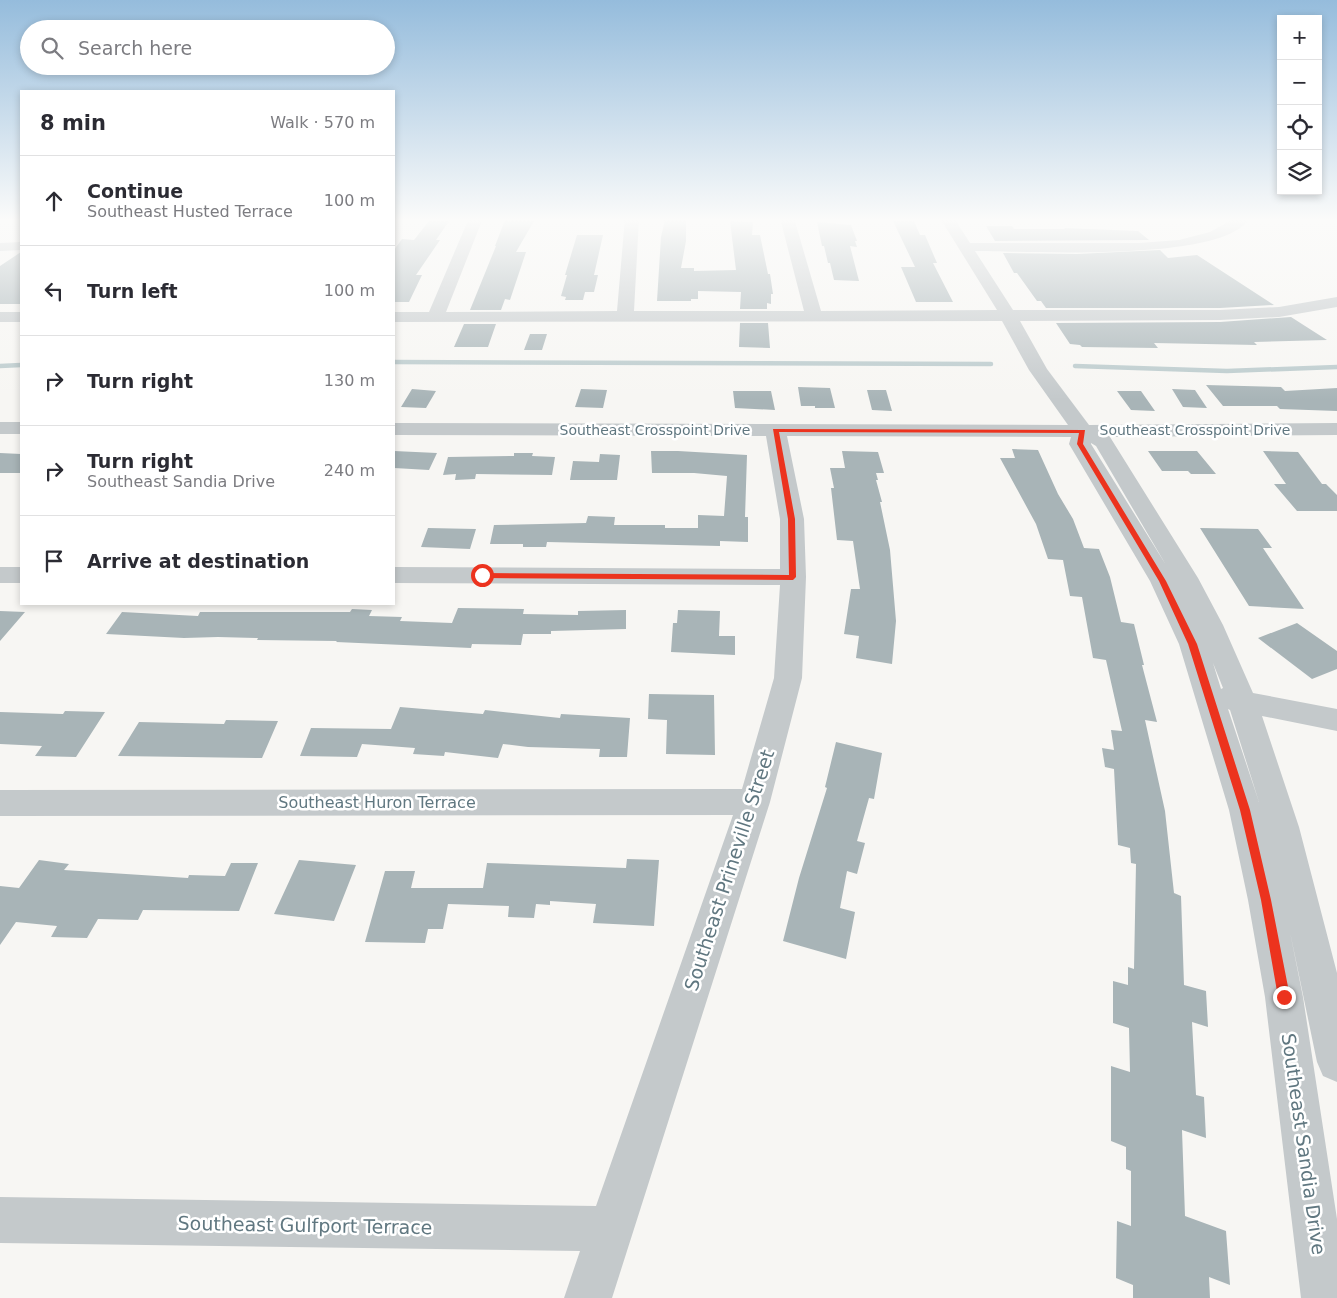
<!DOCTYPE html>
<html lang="en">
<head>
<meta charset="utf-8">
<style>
	:root { --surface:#fff; --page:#f2f2f3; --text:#2b2b33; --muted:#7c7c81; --line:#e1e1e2 }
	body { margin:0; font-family:"DejaVu Sans",sans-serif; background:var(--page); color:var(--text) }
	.controls { position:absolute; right:15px; top:15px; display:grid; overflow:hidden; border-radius:0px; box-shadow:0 2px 8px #0003 }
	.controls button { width:45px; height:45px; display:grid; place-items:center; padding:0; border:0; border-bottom:1px solid var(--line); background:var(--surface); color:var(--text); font:25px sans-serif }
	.stop { position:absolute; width:15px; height:15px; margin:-11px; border:4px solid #ec331e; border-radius:50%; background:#fff }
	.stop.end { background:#ec331e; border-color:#fff; box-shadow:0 1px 5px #0008 }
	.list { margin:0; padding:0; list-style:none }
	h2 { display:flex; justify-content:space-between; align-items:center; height:65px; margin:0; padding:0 20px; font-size:21px }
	h2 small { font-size:16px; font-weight:400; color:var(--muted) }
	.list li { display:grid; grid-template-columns:32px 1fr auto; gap:15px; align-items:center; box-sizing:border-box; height:90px; padding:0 20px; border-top:1px solid var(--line) }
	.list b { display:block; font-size:19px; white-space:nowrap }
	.list p { margin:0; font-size:16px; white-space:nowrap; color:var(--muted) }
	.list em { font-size:16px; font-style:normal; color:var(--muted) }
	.icon { flex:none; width:28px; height:28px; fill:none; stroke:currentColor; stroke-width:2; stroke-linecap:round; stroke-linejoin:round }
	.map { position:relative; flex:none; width:1337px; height:1298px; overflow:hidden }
	.search { position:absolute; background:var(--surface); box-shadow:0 2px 8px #0003; left:20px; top:20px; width:375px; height:55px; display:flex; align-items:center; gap:12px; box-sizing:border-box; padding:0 18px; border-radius:28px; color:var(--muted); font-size:19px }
	.panel { position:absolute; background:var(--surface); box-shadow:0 2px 8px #0003; left:20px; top:90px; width:375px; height:515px; border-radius:0px }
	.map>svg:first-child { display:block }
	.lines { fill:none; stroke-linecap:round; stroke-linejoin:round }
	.stream { stroke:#b9c9cb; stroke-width:4.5 }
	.building { fill:#a8b4b7 }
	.minor { fill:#c4c9cb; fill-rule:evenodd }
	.route { fill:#ec331e }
	.labels { text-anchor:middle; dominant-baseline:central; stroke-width:5; stroke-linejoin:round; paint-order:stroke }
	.far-street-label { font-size:14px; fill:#607780; stroke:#fff }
	.street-label { font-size:16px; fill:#607780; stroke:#fff }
	.near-street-label { font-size:19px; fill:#607780; stroke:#fff }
</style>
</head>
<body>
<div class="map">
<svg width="1337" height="1298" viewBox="0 0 1337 1298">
	<rect width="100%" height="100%" fill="#f7f6f3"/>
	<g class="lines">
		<path class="stream" d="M394 362 991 364
			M0 366 21 365
			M1075 366 1227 371 1337 367"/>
	</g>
	<path class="building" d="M505 220 534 221 516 252H526L510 300 505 299 501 310H470L496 246H495Z
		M665 220H686V241L681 268H694V271L736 270 730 221 753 222 752 235H760L768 274H770L773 294H771V304L767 303V309H740L741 292 698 291V299H691V301H657L661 237Z
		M429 221H449L436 240H440L416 275H422L409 302H395L394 304V250L402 239 414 240Z
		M893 221H914L920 235H925L937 263H933L953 302H916L901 267H915Z
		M817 222 851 225 857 241H855L857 247 850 246 859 281 834 280 830 263H828L824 246H822Z
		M986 226H1012L1014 229H1065L1064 228 1138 231 1149 240 995 241Z
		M577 235H603L594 275H598L594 292H585L583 300H565L566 297 561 296 567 275H565Z
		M1160 250 1168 258 1197 255 1274 305 1220 308H1046L1041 301H1037L1017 273H1014L1003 253 1077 254Z
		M21 252V304H0V266Z
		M1291 317 1327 340 1254 342 1257 345 1154 343 1158 348 1082 347 1080 345 1070 344 1056 323 1220 322Z
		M740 323H768L770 348 739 347Z
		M464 324H496L488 347H454Z
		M530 334H547L542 350H524Z
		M1206 385 1281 387 1285 391 1337 388V411L1280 409 1277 406H1223Z
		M798 387 830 388 835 408H815V406H801Z
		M412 389 436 391 426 408 401 407Z
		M581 389 607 390 603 408 575 407Z
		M1172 389 1195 390 1207 408 1183 407Z
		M867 390H886L892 411 872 410Z
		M733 391H771L775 410 735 408Z
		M1117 391H1141L1155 411 1131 410Z
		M1012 449 1038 450 1058 494 1073 519 1084 548 1099 549 1110 577 1121 622 1134 624 1144 665H1142L1157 722 1145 720 1165 811 1174 893 1181 896 1184 985 1206 991 1208 1027 1192 1022 1196 1095 1204 1097 1206 1138 1182 1130 1185 1216 1226 1231 1230 1285 1209 1277 1210 1298H1133V1285L1116 1278 1117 1221 1131 1226V1171L1126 1169V1147L1111 1141V1066L1130 1072 1129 1028 1113 1023V981L1128 985V967L1134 969 1136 864 1131 863 1130 848 1118 845 1114 769 1105 767 1102 748 1114 750 1111 730 1122 731 1106 660 1093 658 1082 597 1070 596 1063 560 1048 559 1036 524 1000 458H1015Z
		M394 451 437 453 429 470 394 468Z
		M651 451H678L747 455 745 517H748V542L720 541V546L547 542 546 547H523V544H490L494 525 586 523 588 516 615 517 614 525H665V528H698V515L724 516 727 476 694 473H652Z
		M842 451 878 452 884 473H876L878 480H876L882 502H880L890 550 896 621 892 664 856 658 859 636 844 634 851 589H860L853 541 837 540 831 488H834L830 468H845Z
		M1148 451H1197L1216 474H1191L1188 471H1162Z
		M1263 451 1298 452 1322 484H1326L1337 495V511H1297L1274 484H1286Z
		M0 453 21 454V473H0Z
		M514 453H533L532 456 555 457 552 475 476 474 475 479 455 480 456 474 443 475 448 457 514 456Z
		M600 454 620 455 617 480H570L573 461 599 462Z
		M428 528 476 529 470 549 421 547Z
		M1200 528 1258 529 1272 548H1263L1304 609 1249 606Z
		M458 608 524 609 523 614 578 615V611L626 610V629L551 631V634H523L521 645 472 644 471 648 336 642 337 641 257 640 258 638 218 637 184 638 106 634 122 612 198 616 200 612H350L352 609 372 610 369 616 402 617 400 621 452 623Z
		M678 610 720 611 719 636H735V655L671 652 673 623H677Z
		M0 611 25 612 0 641Z
		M1297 623 1337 651V669L1312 679 1258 638Z
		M649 694 714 695 715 755 666 754 667 720 648 719Z
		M400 707 483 714 485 710 560 718 561 714 630 718 627 757H599L600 749 528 747 503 744 498 758 445 752 444 756 413 754 415 748 362 744 357 757 300 756 311 728 391 729Z
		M65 711 105 712 76 757 35 756 42 746 0 744V712L63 714Z
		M226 720 278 721 262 758 118 756 139 722 224 724Z
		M836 742 882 753 874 799 869 798 857 841 865 843 857 874 847 871 840 908 855 912 846 959 783 941 799 878 827 788 825 787Z
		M627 859 659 860 654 926 593 923 596 904 550 901V905L536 904 534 918 508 917 509 906 448 904 443 929H428L425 943 365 942 385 871H415L411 888H483L487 863 626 868Z
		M39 860 69 864 64 870 188 878 189 875 225 876 231 863H258L239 911 143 910 138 920 98 919 87 938 51 937 57 926 16 922 0 945V886L19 888Z
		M299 860 356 865 334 921 274 914Z"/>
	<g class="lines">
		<path class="minor" d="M469 218H483L446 312 617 311 625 218H639L634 311H804L780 218H794L821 311 997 310 940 218H954L970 243H1139L1179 240 1210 232 1235 218H1249C1227 263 1024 251 975 251L1013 310H1220L1279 307 1337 297V307L1279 317 1220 320 1020 321 1047 369 1089 425 1337 423V435L1110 437 1198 578 1223 625 1253 693 1337 709V731L1262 716 1299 827 1337 973V1082L1323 1076 1317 1062 1290 932 1303 997 1337 1219V1298H1301L1265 997 1248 900 1229 810 1179 644 1150 581 1069 444 1071 437 787 436 804 519 806 577 802 678 770 802 612 1298H564L580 1251 0 1243V1197L596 1206 733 815 0 816V790L742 789 774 678 780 585 394 583V567L780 569V519L766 436 394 435V423L1068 425 1029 370 1002 321 394 322V312H429ZM1091 443 1096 446 1166 565 1091 444ZM1213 663 1223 688 1221 689ZM1228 709 1230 710 1259 802Z
			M21 242V250L0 251V243Z
			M0 312H21V322H0Z
			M0 422H21V434H0Z
			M0 567H21V583H0Z"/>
	</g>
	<linearGradient id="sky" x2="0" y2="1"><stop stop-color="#95bcdc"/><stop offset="0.55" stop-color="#fbfbfa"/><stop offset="1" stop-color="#fbfbfa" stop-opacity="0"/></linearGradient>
	<rect width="1337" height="400" fill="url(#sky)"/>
	<path class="route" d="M773 429 1085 430 1083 444 1166 581 1197 644 1250 810 1271 900 1290 997 1288 1001 1284 1002 1280 1001 1278 997 1261 900 1240 810 1188 644 1159 581 1077 444 1079 433 779 432 795 519 796 577 793 580 482 578 478 575 482 573 789 575 788 519Z"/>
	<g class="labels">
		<g class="far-street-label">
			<text x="655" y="430">Southeast Crosspoint Drive</text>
			<text x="1195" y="430">Southeast Crosspoint Drive</text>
		</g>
		<g class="street-label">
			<text x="377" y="802">Southeast Huron Terrace</text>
		</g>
		<g class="near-street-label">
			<text transform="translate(729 870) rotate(-72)">Southeast Prineville Street</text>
			<text transform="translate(1304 1144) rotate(82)">Southeast Sandia Drive</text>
			<text transform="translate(305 1225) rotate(1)">Southeast Gulfport Terrace</text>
		</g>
	</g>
</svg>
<div class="controls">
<button>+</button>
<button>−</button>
<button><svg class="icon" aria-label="locate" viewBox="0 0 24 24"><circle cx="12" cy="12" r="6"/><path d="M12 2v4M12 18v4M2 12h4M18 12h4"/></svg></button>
<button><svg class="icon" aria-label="layers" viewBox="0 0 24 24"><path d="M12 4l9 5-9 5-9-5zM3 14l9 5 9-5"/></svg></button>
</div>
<div class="stop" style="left:482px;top:575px"></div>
<div class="stop end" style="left:1284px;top:997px"></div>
<div class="search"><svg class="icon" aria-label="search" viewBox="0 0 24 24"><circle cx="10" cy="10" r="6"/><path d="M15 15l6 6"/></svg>Search here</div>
<section class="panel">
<h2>8 min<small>Walk · 570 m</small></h2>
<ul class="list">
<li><svg class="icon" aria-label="ahead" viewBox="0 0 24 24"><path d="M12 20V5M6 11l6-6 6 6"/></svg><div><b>Continue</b><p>Southeast Husted Terrace</p></div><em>100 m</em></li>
<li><svg class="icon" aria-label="left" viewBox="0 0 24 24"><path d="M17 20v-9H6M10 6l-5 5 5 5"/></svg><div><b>Turn left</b></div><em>100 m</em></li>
<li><svg class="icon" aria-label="right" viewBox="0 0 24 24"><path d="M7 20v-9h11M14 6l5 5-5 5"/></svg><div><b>Turn right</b></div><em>130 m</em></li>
<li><svg class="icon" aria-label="right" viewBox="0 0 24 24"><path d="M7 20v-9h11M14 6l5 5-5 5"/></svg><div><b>Turn right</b><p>Southeast Sandia Drive</p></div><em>240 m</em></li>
<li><svg class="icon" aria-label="arrive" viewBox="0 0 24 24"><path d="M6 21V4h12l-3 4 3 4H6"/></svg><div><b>Arrive at destination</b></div></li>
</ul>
</section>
</div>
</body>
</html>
